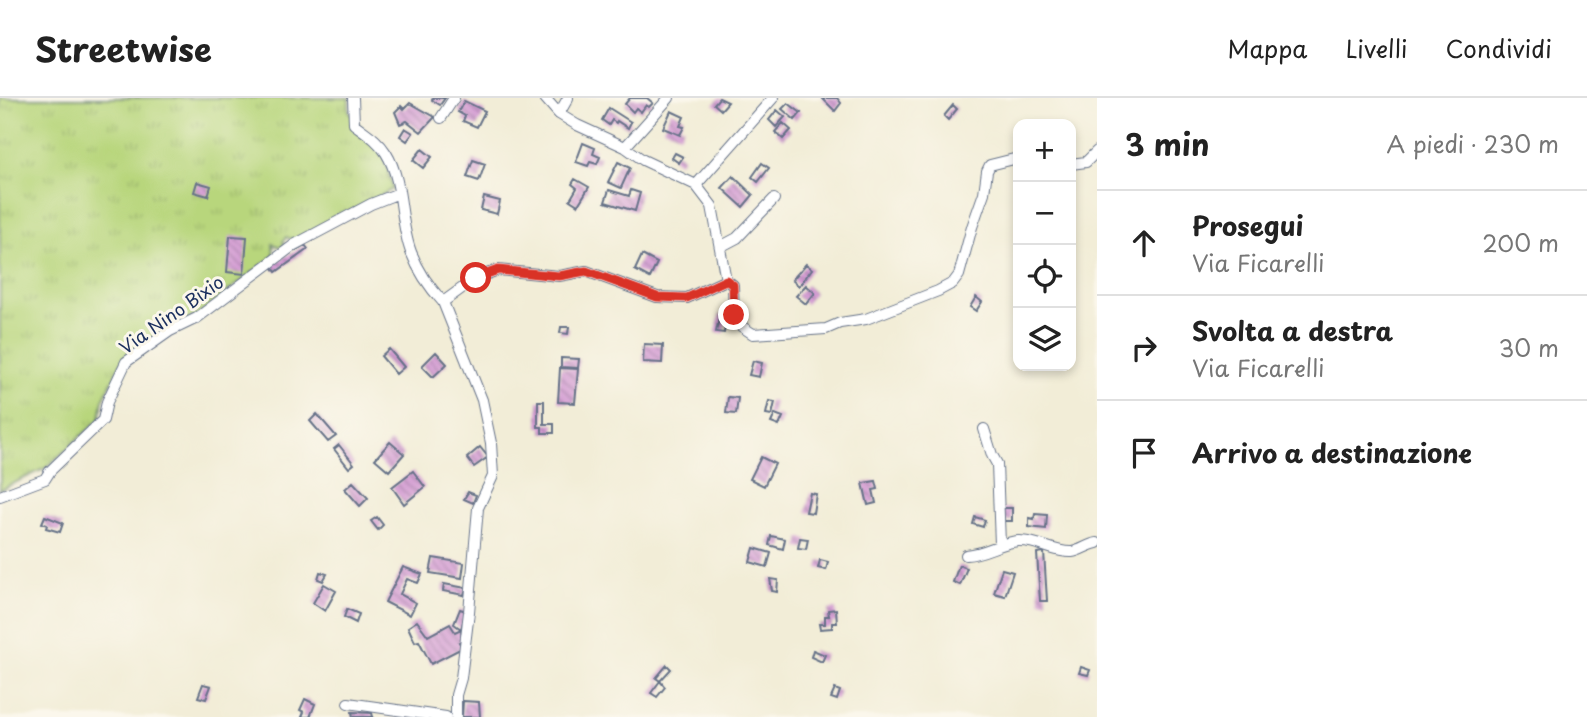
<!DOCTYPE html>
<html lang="it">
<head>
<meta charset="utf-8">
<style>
	:root { --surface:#fff; --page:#f6f6f6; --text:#222; --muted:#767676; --line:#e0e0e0 }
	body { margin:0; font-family:"Playpen Sans",sans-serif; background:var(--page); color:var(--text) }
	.controls { position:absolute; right:21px; top:21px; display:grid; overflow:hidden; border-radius:14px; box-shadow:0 4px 10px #0003 }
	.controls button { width:63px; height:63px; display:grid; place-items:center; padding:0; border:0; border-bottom:2px solid var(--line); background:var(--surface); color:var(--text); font:35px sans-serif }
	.stop { position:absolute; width:21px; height:21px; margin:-16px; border:5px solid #d93025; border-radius:50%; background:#fff }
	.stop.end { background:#d93025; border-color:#fff; box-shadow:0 2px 7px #0008 }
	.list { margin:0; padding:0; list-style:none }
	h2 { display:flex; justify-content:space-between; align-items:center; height:91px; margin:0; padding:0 28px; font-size:30px }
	h2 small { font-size:23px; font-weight:400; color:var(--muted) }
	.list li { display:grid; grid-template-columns:46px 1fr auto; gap:21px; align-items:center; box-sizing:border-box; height:105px; padding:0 28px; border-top:2px solid var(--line) }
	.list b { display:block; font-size:26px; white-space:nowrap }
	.list p { margin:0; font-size:23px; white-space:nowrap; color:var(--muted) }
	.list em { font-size:23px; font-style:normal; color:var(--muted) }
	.icon { flex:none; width:38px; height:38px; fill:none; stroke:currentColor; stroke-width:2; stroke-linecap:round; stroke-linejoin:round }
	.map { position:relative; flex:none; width:1097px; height:619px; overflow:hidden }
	header { display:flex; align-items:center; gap:42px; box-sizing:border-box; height:98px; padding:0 35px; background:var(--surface); border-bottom:2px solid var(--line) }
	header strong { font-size:33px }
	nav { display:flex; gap:38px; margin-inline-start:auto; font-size:24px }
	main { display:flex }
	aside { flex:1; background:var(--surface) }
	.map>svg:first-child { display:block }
	.grass { fill:url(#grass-tufts); stroke:#6a826d; stroke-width:2 }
	.building { fill:url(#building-back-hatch) }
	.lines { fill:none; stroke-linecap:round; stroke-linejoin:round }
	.minor-casing { stroke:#667288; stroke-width:12 }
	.minor { stroke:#fff; stroke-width:10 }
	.route { stroke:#d93025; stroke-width:9 }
	.labels { text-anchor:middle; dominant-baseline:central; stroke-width:6; stroke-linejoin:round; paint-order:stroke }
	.street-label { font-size:18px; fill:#1b2f5e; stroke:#fbf7ec }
</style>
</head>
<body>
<header>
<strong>Streetwise</strong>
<nav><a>Mappa</a><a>Livelli</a><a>Condividi</a></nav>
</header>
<main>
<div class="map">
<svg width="1097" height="619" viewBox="0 0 1097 619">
	<defs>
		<pattern id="grass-tufts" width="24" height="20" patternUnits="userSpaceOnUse" patternTransform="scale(1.75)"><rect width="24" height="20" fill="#b8d67c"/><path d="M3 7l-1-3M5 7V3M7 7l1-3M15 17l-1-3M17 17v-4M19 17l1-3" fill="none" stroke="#9eb86e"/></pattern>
		<pattern id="building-back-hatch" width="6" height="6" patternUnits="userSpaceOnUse" patternTransform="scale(1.75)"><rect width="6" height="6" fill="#d49cd3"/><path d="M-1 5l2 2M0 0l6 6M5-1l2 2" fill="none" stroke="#ab80ae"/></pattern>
	</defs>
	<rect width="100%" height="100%" fill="#fbf7ec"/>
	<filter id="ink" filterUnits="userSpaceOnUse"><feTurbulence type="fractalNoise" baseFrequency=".0143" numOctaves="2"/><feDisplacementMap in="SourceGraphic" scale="14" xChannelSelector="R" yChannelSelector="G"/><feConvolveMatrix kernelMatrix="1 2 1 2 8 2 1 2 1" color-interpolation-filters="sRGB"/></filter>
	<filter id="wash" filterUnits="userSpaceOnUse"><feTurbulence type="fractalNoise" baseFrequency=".00686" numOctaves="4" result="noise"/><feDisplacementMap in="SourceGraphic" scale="28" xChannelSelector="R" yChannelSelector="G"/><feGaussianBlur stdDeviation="1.57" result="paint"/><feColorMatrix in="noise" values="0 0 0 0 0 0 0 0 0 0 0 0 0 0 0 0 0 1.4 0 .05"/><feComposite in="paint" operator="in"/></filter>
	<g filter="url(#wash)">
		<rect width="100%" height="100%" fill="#f2edd7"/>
		<path class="grass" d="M0 0H349V13L384 58 393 91 295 143 286 139 283 144 286 147 280 149 273 146 274 158 197 217 123 261 103 302 100 321 46 370 0 392Z"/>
		<g id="blocks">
			<path class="building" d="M433 0H445L440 7 432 2Z
				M630 0H647L653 5 649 9 646 7 641 14 636 10 633 14 625 6Z
				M719 0 728 4 721 12 714 6Z
				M822 0H837L841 5 835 13Z
				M464 3 485 13 477 29 463 23 465 18 458 14Z
				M410 5 435 19 421 34 407 23 400 26 395 14 401 8 404 11Z
				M788 5 801 15 795 22 782 11Z
				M953 7 957 11 948 22 944 18Z
				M609 10 631 24 628 30 617 23 616 25 612 22 609 27 602 22Z
				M777 12 785 19 776 29 769 22Z
				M671 13 684 19 680 28 684 29 680 37 663 30Z
				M783 25 791 32 783 41 775 34Z
				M405 30 413 35 407 43 400 38Z
				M583 45 595 50 593 56 600 59 597 66 590 64 588 68 576 64Z
				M422 51 432 59 423 70 413 62Z
				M675 55 683 59 679 65 672 60Z
				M473 62 485 66 479 83 467 79Z
				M618 64 630 70 621 90 608 84Z
				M762 65 769 70 758 84 752 79Z
				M733 78 753 97 743 109 722 90Z
				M575 81 589 89 578 107 570 102 577 90 572 86Z
				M197 84 211 88 208 98 194 94Z
				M609 92 629 98 631 92 640 95 635 113 605 104Z
				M484 99 500 103 497 116 481 112Z
				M230 138 247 139 244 176 227 174Z
				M305 147 308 151 276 174 271 167Z
				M642 157 657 165 650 180 635 172Z
				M806 166 812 171 799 188 792 182Z
				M806 187 815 195 806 206 796 198Z
				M976 199 982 204 976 213 970 209Z
				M720 216 727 217 724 235 716 234Z
				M561 229H569L568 236 560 235Z
				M644 246 663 247 662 265 643 264Z
				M389 251 404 269 396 276 381 258Z
				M436 254 447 266 433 279 422 268Z
				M561 260 579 261 578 270 561 269Z
				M753 263 762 265 759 279 749 277Z
				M560 270 578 271 575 305 558 304Z
				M728 299 738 300 736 316 726 315Z
				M538 303H544V326H554V335H542V329H538Z
				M769 303 775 304 772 317 766 316Z
				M317 316 336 338 328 344 310 323Z
				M775 316 783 319 779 328 771 325Z
				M390 344 404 356 389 373 375 361Z
				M339 347 354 366 349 370 334 351Z
				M480 349 488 359 474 369 467 360Z
				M761 359 775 366 764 388 750 381Z
				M413 373 425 389 404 406 392 389Z
				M876 383 878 391 873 392 876 405 868 407 863 385Z
				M353 384 368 400 360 408 345 391Z
				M468 394 476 397 473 405 464 401Z
				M810 395 816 396 813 415 806 414Z
				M1001 410H1012V423H1001Z
				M1035 416 1047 417 1046 431 1029 429V420L1034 421Z
				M45 418 63 425 60 434 46 430 47 427 42 425Z
				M377 419 383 427 378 432 371 423Z
				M975 419 985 422 983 429 973 426Z
				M771 438 785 441 783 451 769 447Z
				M800 440 808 441 806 451 798 450Z
				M754 450 771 455 767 469 750 464Z
				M1044 454 1047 503H1040L1037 455Z
				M433 460 464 465 462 480 430 475Z
				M820 462 828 464 826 472 818 470Z
				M959 467 967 470 960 487 953 484Z
				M403 469 422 476 418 485 407 481 400 496 416 505 410 517 385 504Z
				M1002 471 1013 474 1005 498 994 495Z
				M320 474 327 476 323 483 318 481Z
				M770 481 778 482 777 494 772 493Z
				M324 486 336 493 325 513 313 505Z
				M444 486 466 490 464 497 443 493Z
				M347 511 359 516 356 525 344 519Z
				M460 511 466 513 461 531 454 526Z
				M836 511 837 525H832V530L820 531 819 526H825V518H829L828 512Z
				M417 523 428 538 450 526 455 534 461 531 462 543 459 544 462 550 431 566 419 543 415 544 408 529Z
				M813 552 825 557 822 564 811 559Z
				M667 567 671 571 660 583 656 580Z
				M1081 569 1090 572 1088 577 1079 575Z
				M660 583 665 589 657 599 651 595Z
				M203 586 211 588 206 601 198 599Z
				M835 591 840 593 837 602 831 600Z
				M305 601 315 606 310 619H302L304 614 300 612Z
				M463 603 479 604 480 619H462Z
				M352 614 372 615 373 619H353Z"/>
		</g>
	</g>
	<g filter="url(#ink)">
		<use href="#blocks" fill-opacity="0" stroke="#667288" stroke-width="2"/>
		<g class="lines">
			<g class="minor-casing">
				<path id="minor" d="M353 0 354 26C366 35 378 42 386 55 404 84 399 123 411 154 418 172 430 190 443 204L482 302 491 345 493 378 478 410 469 514 461 580 456 597V619
					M545 0 559 16 577 27 625 49 643 62 696 87 712 108 726 182
					M559 16 568 0
					M441 20 454 0
					M625 49 669 0
					M1071 66 1086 64 1097 53
					M696 87 773 0
					M720 149 737 140 774 101
					M443 204 476 180 498 172 559 178 586 173 657 199 687 200 726 182 733 187 734 217 741 228 753 236 826 231 840 225 866 221 938 193 953 185 959 177 972 129 984 95 987 73 990 67 1018 60
					M984 331 992 357 997 366 1000 446
					M0 398 45 381 50 373 103 322 107 304 126 264 170 233 197 220 294 147 371 106 399 95
					M966 457C985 456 999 445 1018 443 1038 442 1054 455 1072 454 1080 453 1089 446 1097 445
					M348 605 446 619"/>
			</g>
			<use href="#minor" class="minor"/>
		</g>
	</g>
	<g class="lines" filter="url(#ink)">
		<path class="route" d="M476 180 498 172 559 178 586 173 657 199 687 200 726 182 733 187 734 217"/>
	</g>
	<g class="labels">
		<g class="street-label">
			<text transform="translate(171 216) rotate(-35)">Via Nino Bixio</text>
		</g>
	</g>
</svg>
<div class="controls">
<button>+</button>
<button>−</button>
<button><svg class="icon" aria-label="locate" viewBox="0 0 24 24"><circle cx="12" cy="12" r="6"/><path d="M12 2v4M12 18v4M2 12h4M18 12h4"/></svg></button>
<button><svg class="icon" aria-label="layers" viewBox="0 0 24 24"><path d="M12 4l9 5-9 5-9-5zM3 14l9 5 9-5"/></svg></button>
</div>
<div class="stop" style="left:476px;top:180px"></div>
<div class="stop end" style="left:734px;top:217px"></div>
</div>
<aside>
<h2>3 min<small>A piedi · 230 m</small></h2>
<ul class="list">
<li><svg class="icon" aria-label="ahead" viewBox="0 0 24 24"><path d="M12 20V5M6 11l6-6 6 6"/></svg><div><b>Prosegui</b><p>Via Ficarelli</p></div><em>200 m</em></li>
<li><svg class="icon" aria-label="right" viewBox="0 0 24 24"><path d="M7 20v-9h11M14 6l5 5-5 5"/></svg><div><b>Svolta a destra</b><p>Via Ficarelli</p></div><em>30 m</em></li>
<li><svg class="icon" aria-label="arrive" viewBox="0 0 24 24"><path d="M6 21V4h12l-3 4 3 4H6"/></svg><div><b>Arrivo a destinazione</b></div></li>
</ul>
</aside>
</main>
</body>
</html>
